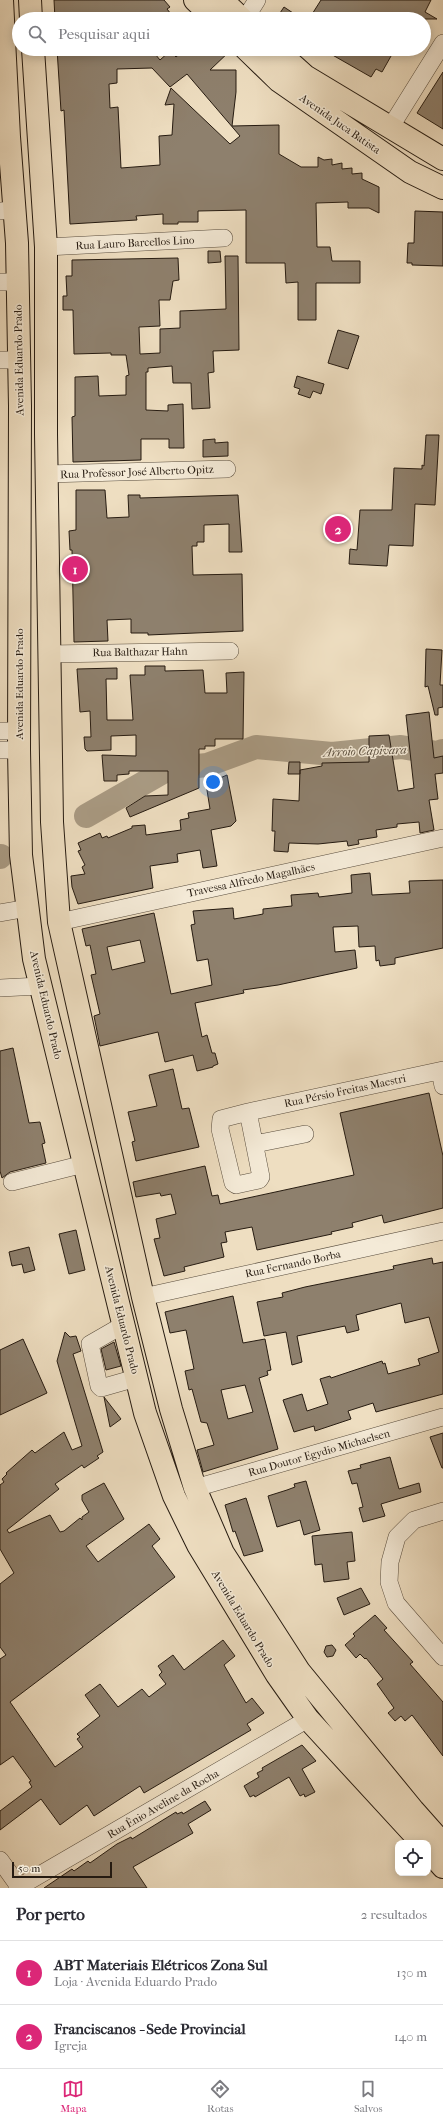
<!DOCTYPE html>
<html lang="pt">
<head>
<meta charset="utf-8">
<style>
	:root { --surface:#fff; --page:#f2f2f3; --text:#2b2b33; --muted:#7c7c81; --line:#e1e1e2; --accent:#db2777 }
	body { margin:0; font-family:"IM FELL French Canon",serif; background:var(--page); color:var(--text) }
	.controls { position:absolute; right:12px; bottom:12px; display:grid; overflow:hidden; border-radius:8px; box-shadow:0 2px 10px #0003 }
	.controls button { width:36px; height:36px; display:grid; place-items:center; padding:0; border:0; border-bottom:1px solid var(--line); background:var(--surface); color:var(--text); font:20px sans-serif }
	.scale { position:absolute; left:12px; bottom:10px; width:100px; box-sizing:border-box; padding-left:4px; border:2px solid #261b11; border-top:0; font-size:11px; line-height:14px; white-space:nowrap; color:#261b11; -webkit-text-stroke:3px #f4ead7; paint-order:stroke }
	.you { position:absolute; left:213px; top:782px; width:14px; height:14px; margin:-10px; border:3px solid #fff; border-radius:50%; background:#1a73e8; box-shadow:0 0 0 6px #1a73e833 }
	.badge { display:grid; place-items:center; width:26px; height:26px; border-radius:50%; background:var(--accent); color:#fff; font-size:13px; font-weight:700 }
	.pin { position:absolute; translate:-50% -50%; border:2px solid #fff; box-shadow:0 1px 4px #0006 }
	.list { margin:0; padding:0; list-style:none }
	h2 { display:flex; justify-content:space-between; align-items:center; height:52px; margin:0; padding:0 16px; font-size:17px }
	h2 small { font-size:13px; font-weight:400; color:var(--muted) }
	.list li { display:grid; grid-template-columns:26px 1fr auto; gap:12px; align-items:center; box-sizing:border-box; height:64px; padding:0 16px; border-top:1px solid var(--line) }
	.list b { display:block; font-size:15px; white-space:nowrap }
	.list p { margin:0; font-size:13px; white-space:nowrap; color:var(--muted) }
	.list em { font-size:13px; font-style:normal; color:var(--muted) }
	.icon { flex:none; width:22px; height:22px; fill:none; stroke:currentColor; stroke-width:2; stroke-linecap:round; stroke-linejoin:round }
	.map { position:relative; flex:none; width:443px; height:1888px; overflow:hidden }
	.search { position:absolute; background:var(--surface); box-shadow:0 2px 10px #0003; left:12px; right:12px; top:12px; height:44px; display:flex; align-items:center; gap:10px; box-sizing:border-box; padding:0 14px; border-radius:22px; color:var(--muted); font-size:15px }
	.sheet { height:180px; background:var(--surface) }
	nav { display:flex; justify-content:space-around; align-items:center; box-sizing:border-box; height:56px; border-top:1px solid var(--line); background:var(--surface); font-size:11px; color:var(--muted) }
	nav a { display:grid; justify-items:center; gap:2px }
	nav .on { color:var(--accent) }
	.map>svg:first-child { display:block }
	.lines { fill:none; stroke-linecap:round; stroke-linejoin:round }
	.river { stroke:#aa9c85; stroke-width:24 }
	.building { fill:#8e806d; stroke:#261b11; fill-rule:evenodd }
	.minor-casing { stroke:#584c3d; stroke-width:18 }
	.major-casing { stroke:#261b11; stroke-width:24 }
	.minor { stroke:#f4ead7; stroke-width:17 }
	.major { stroke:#eedec1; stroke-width:22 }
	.labels { text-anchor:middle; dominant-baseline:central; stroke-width:3; stroke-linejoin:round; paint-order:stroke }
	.street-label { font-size:11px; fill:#261b11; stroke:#f4ead7 }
	.water-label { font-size:12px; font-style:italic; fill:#5b4f3f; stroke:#f4ead7 }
</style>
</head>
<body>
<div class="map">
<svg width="443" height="1888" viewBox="0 0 443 1888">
	<rect width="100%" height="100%" fill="#eedec1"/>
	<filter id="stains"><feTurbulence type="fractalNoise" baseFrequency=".005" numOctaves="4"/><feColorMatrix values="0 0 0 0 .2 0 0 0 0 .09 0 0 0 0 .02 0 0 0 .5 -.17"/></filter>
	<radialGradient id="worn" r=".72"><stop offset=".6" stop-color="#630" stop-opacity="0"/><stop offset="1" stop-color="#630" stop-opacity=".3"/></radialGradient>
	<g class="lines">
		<path class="river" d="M86 816 168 769 207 765 256 747 332 754 401 747 437 753 443 751
			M0 857 1 856"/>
	</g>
	<path class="building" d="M54 0H164L170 7 167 9 175 19H55Z
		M321 0H431L425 12 437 19H309Z
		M284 7 302 19H276Z
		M57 49H151L160 60 170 51 176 57 185 49H232L210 70H236V92L232 126 279 125V154L301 167H318V157L324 160 332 159V165L342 163V169L352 168V174L362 173V179L379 187V213L369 208H348V202L316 203 317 247H330L332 261H360V283H316V320H298V282L286 283 285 263H246V210L198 211V222H178V224H163V214L136 216 137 220 70 224 64 110 61 111ZM152 68 170 87 187 74 240 136 230 144 171 88 165 105 174 104 172 135 159 136 160 165 121 168 118 107 110 108 109 84 117 83V69Z
		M322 49H395L382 72 376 69 371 77Z
		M443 72V129L417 113Z
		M415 211 443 212V266L412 265V263H407L408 243H414Z
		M208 251H220L221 262 208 263Z
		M225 256H238L239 350 213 351 214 372 208 373 210 408 192 409 191 383H173L172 366 148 368V372H146V410L168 411V405L183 404 184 448H169V439H141V460L73 462 72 417 75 416V377L98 376 99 396 126 395V376L129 375 126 355H111V353L74 354 73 310H63V296H67L66 276H72V260L178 258 179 280 173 281 170 300H159L160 326 139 327 140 354 160 353V329L180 328V311L226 309Z
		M338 330 359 336 348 369 328 363Z
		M297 376 324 384 321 394 313 391 310 398 298 394 300 389 294 387Z
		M426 435H439L435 505 415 504 413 546 389 545 387 566 349 564 350 549 357 550 360 510H392L394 468 422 469V465L424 466Z
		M215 439V443L228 442V456L203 457V440Z
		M76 490H105L107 518 129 517 128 495H140V498L238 495 242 552H229V524L204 525V542H197V546H192L193 575 242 574 243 631 148 635V633H131V619L107 620 108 641 74 642 72 550H70L69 531 76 530Z
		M426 649 442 650 440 685H443V707L438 708V715H435L428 686 425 687Z
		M145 666H165V671L203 670 205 693H227L226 673 244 672 243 739H215V746H205V749H199V788L130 817 126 808 145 796 168 795V771H129V774L117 775V781H104L102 755 136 756V735L111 736V750L87 751 85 749 84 737H91L90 711 80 712 77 669 117 668V679H106L107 720H133L130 675H145Z
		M429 712 434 758 443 756V773L435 774 438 799 429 800 434 830 420 833 419 822 397 824V827L376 830 377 837 358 840 359 844 348 846 347 841 318 844 289 843 288 852 274 851 275 831H272L273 799 299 801 300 770 322 766V763L369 762V736L389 735 398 791 414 788 406 715Z
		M289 762H300V774H288Z
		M227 775 236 821 231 826 211 830 217 866 203 868 200 850 177 854 178 862 150 866 153 888 78 904 72 887 71 876 85 874 82 867 85 865 78 851 81 850 78 843 100 833 102 838 107 836 108 838 132 828V826L145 825 146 835 181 830 180 820 189 818 188 813 210 809 206 784Z
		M370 873 372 895 410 893 409 881 443 880V948L395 958V964L380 966 379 960 376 961 375 946 359 947 358 926 333 927 335 952 355 950 357 968 278 985 243 990 244 993 195 1003 202 1037 207 1035 212 1053H215L218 1064 213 1066V1067L197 1071 193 1055 165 1062 158 1032 100 1046 94 1016 100 1014 91 975 96 974 90 945 86 946 82 929 154 913 171 994 212 985 208 959 197 961 191 925 195 924 193 911 233 908 234 919 258 915 263 914V909L292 906 291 895 318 893 319 897 352 893 351 875ZM140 940 145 962 112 970 107 947Z
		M13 1048 29 1123 40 1122 45 1143 42 1144 46 1163 10 1172 2 1178 0 1171V1051Z
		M173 1069 182 1109 189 1108 199 1147 136 1161 132 1142 135 1141 128 1112 157 1106 149 1075Z
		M429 1093 443 1156V1208L384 1223 382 1215 352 1223 353 1227 331 1232 332 1234 257 1250 252 1227 225 1232 227 1242 221 1243 224 1257 184 1267 185 1271 164 1276 154 1239 160 1238 156 1219 176 1214 171 1194 161 1196 160 1193 136 1197 133 1182 205 1166 212 1196 218 1195 220 1204 354 1175 340 1113Z
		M76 1230 85 1270 69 1274 59 1234Z
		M29 1247 35 1270 24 1273 22 1264 12 1266 9 1252Z
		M432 1258 433 1264 443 1262V1394L376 1412 373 1403 348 1411 351 1419 315 1431 314 1426 294 1432 283 1400 302 1394 307 1411 328 1404 320 1379 330 1376 331 1378 382 1361 383 1364 385 1363 388 1374 420 1365 418 1359 439 1352 429 1317 405 1323 401 1303 356 1315 359 1330 347 1333 345 1326 297 1336 302 1362 292 1365 286 1332 264 1336 257 1302 283 1297 282 1293 305 1287 394 1269 393 1266Z
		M233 1296 243 1343 265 1339 271 1370 267 1371 268 1375 259 1378 278 1449 203 1472 197 1450 214 1445 207 1423 201 1422 192 1389 189 1390 185 1371 194 1369 186 1330 170 1333 165 1312ZM245 1385 253 1412 228 1419 221 1390Z
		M65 1332 70 1337 76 1336 81 1351 73 1354 103 1452 97 1456 99 1458 84 1468 82 1465 55 1484 59 1489 7 1530 9 1533 50 1515 60 1532 64 1531 80 1518 82 1520V1517L89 1512 82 1500V1495L104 1483 124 1519 86 1546 98 1562 149 1524 160 1539 152 1546 175 1577 10 1702 55 1767 83 1747 77 1739 80 1737 77 1734 100 1716 85 1695 100 1684 118 1707 142 1689 149 1697 166 1684 159 1675 162 1672 158 1666 173 1655 184 1670 223 1640 235 1656 224 1665 246 1703 252 1698 264 1713 247 1724 251 1730 144 1793 140 1786 94 1816 87 1805 60 1825 41 1799 0 1830V1811L32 1787 29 1782 31 1781 13 1756 0 1765V1659L6 1655 0 1647V1584L14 1573 0 1549V1485L4 1482 2 1479 7 1474 6 1473 32 1450 35 1453 64 1432 72 1450 82 1446 57 1361Z
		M23 1339 47 1393 0 1415V1350Z
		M114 1342 121 1366 106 1370 101 1349Z
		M104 1397 121 1419 110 1427Z
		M443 1433V1468H442L430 1437Z
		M390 1457 399 1489 419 1483 421 1492 381 1504 385 1516 363 1522 359 1508 363 1507 357 1483 352 1484 348 1471 361 1468 360 1465Z
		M306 1481 320 1530 304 1535 300 1520 277 1527 268 1496 287 1490 295 1487 294 1484Z
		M246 1498 263 1551 244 1556 235 1531 233 1532 225 1505Z
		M352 1532 355 1561 347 1562 349 1579 324 1582 322 1564 315 1565 312 1536Z
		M361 1588 370 1604 344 1615 337 1598Z
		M375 1615 387 1628 384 1630 413 1662 410 1664 443 1702V1756L412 1715 405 1721 401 1716 395 1721 388 1713 394 1708 377 1684 383 1679 366 1658 365 1659 360 1654 356 1658 345 1645 355 1636 353 1634Z
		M332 1645 336 1650 333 1656 327 1657 324 1652 326 1646Z
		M302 1745 316 1761 302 1769 315 1792 305 1797 304 1794 300 1796 289 1777 255 1797 254 1795 250 1797 244 1786 259 1777 257 1773 263 1770 262 1768Z
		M205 1801 211 1810 188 1824 193 1833 133 1867 147 1888H44L72 1869 74 1871 88 1861 90 1863 117 1844 131 1837 132 1839 176 1812 177 1814 182 1812 183 1814Z"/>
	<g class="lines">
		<g class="minor-casing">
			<path id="minor" d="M245 19 257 0
				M390 128 443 43
				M0 211 15 210
				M46 247 224 238
				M0 282H18
				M0 360H19
				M47 474 227 469
				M49 654 230 651
				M0 731H20
				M0 750H19
				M0 913 28 908
				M59 922 443 838
				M0 988 40 986
				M440 1071 443 1086
				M248 1112 261 1177 259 1180 236 1185 233 1183 220 1129 221 1119 248 1112 443 1070
				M255 1144 305 1134
				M12 1182 84 1164
				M143 1297 443 1231
				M123 1325 90 1344 99 1386 101 1388 136 1378
				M195 1488 443 1417
				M443 1511 414 1520 397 1537 390 1562 389 1582 396 1603 443 1657
				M0 1860 20 1888
				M17 1888 308 1719"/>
		</g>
		<g class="major-casing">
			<path id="major" d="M2 0 9 137 17 243 20 406 19 750 21 855 34 959 145 1413 174 1496 198 1545 277 1675 308 1719 422 1843
				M30 0 31 19
				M195 0 215 19
				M222 0 242 19
				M33 49 46 247V434L52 822 59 922 143 1297 171 1409 195 1488 223 1553 299 1671 413 1810 443 1844
				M246 49 279 81 410 172 443 188
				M275 49 305 76 443 159
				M428 1850 443 1867"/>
		</g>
		<use href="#minor" class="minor"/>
		<use href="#major" class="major"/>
	</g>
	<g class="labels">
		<g class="street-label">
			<text transform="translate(340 124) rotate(35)">Avenida Juca Batista</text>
			<text transform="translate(135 243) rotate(-3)">Rua Lauro Barcellos Lino</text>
			<text transform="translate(19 360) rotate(-91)">Avenida Eduardo Prado</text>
			<text transform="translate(137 472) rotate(-2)">Rua Professor José Alberto Opitz</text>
			<text transform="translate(140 652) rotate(-1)">Rua Balthazar Hahn</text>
			<text transform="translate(19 684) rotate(-90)">Avenida Eduardo Prado</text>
			<text transform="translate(251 880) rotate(-12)">Travessa Alfredo Magalhães</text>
			<text transform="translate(46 1005) rotate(77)">Avenida Eduardo Prado</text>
			<text transform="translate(345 1091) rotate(-12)">Rua Pérsio Freitas Maestri</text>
			<text transform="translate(293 1264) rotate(-12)">Rua Fernando Borba</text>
			<text transform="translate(122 1320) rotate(76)">Avenida Eduardo Prado</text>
			<text transform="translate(319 1453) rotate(-16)">Rua Doutor Egydio Michaelsen</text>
			<text transform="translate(243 1619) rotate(59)">Avenida Eduardo Prado</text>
			<text transform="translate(163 1804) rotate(-30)">Rua Ênio Aveline da Rocha</text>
		</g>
		<g class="water-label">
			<text transform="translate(365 751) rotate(-2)">Arroio Capivara</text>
		</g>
	</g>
	<rect width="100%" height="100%" filter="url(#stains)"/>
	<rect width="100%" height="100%" fill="url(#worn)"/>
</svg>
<div class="controls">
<button><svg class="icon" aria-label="locate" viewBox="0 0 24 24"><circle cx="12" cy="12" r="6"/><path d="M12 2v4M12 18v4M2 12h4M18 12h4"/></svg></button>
</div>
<div class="scale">50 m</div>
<div class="you"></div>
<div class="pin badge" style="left:75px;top:569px">1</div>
<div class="pin badge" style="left:338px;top:529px">2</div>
<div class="search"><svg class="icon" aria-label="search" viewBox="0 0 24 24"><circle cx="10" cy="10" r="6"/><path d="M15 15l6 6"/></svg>Pesquisar aqui</div>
</div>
<section class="sheet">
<h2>Por perto<small>2 resultados</small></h2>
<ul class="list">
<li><span class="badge">1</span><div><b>ABT Materiais Elétricos Zona Sul</b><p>Loja · Avenida Eduardo Prado</p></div><em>130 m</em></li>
<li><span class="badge">2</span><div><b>Franciscanos - Sede Provincial</b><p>Igreja</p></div><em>140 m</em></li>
</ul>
</section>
<nav>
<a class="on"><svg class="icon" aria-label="map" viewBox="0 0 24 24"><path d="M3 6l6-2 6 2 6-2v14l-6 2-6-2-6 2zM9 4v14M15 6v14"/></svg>Mapa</a>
<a><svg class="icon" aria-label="directions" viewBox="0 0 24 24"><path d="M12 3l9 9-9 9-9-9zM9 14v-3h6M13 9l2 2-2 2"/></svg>Rotas</a>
<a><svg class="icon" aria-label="saved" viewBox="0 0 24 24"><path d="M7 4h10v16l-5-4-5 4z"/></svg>Salvos</a>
</nav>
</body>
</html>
